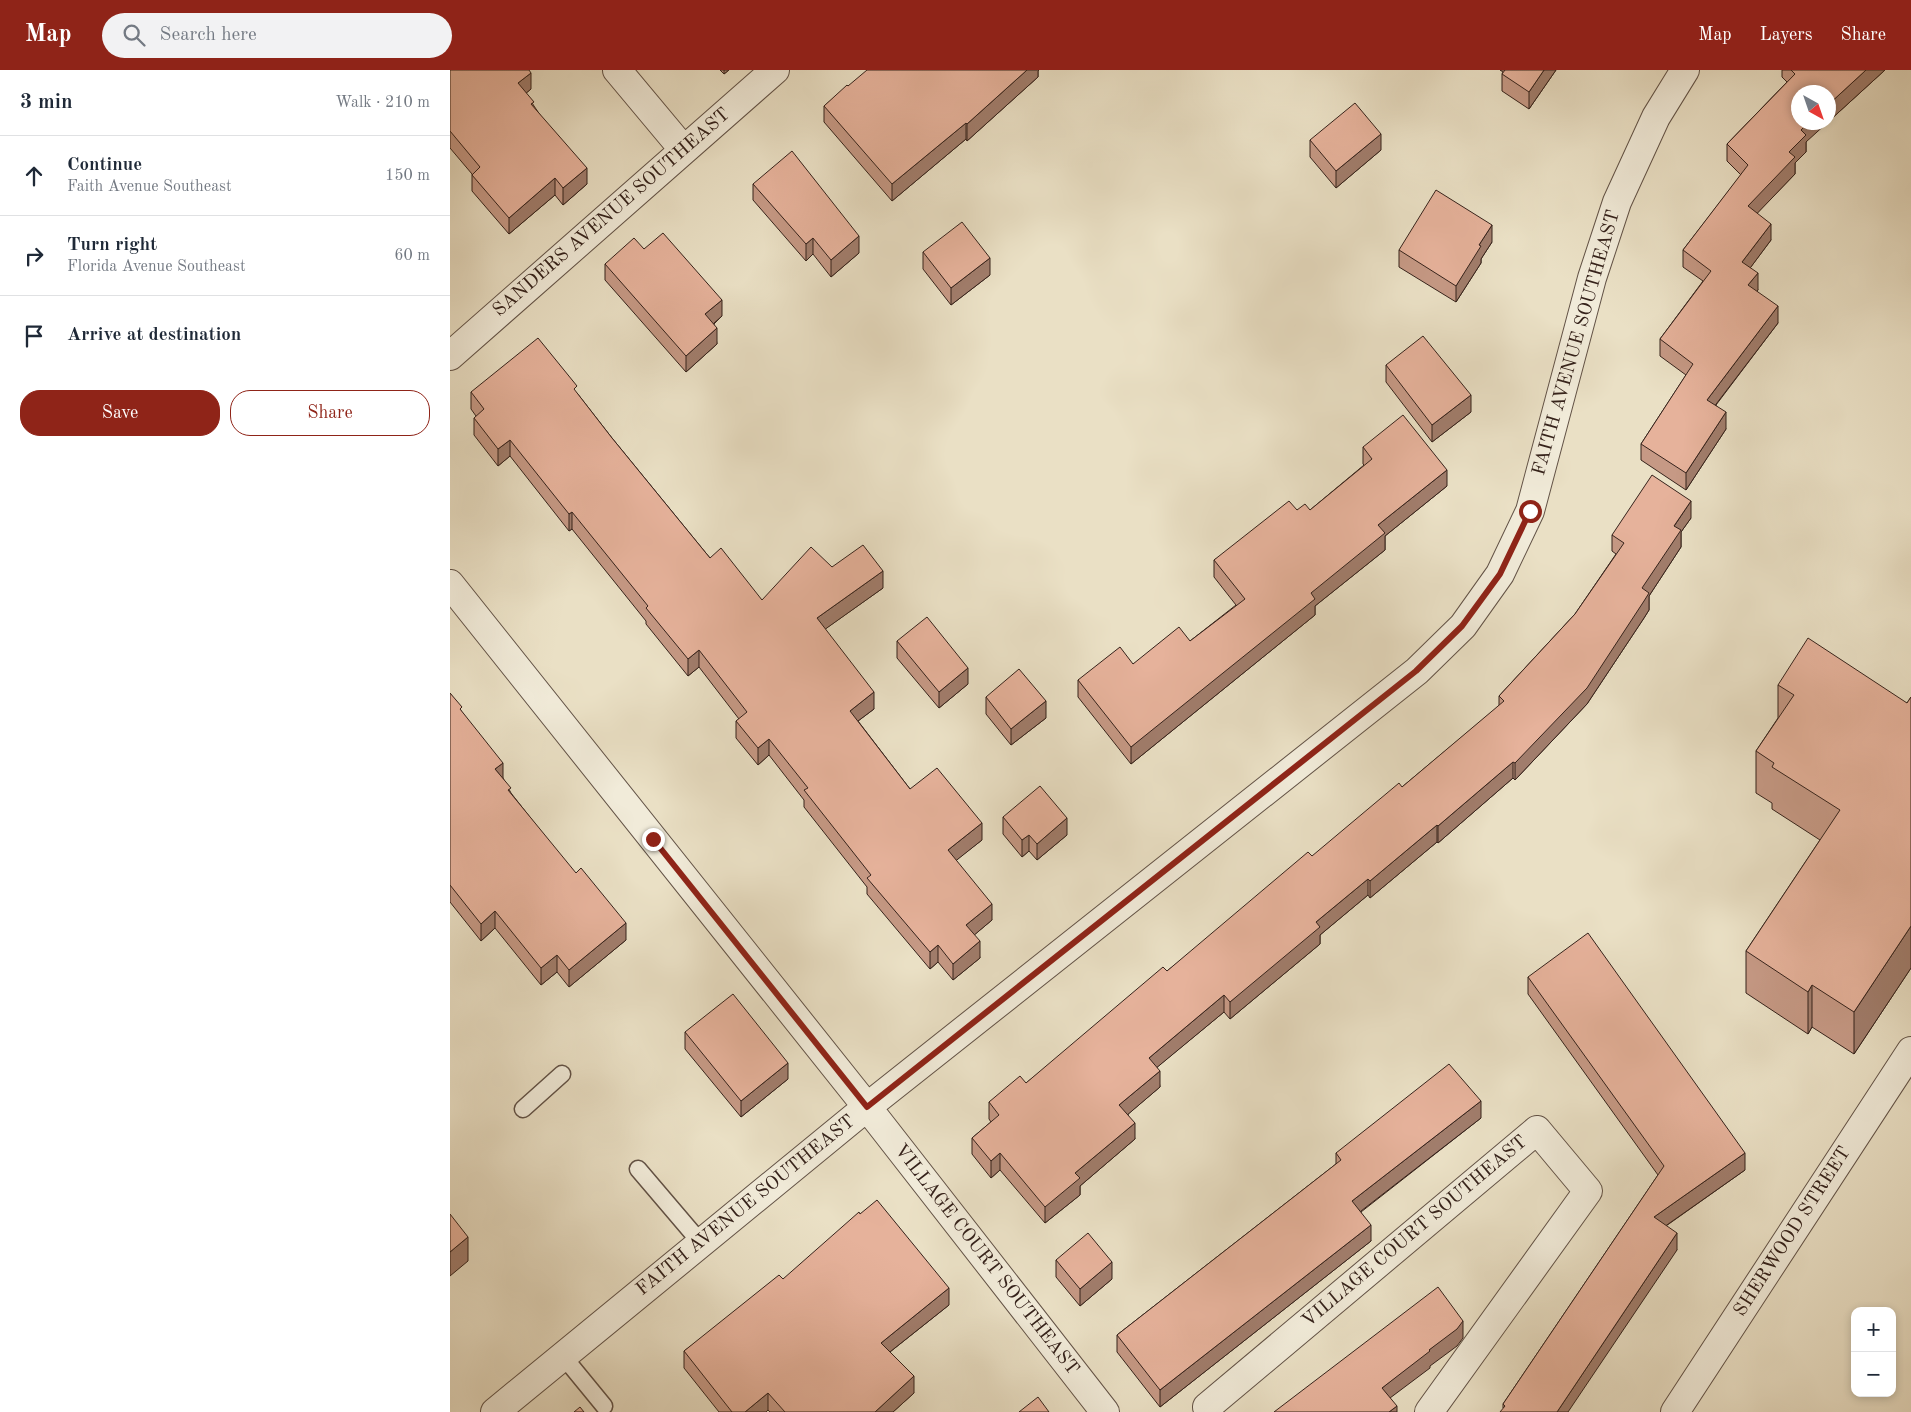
<!DOCTYPE html>
<html lang="en">
<head>
<meta charset="utf-8">
<style>
	:root { --surface:#fff; --page:#f2f2f3; --text:#1f2937; --muted:#747a83; --line:#e0e1e3; --accent:#8f2418 }
	body { margin:0; font-family:"Old Standard TT",serif; background:var(--page); color:var(--text) }
	.controls { position:absolute; right:15px; bottom:15px; display:grid; overflow:hidden; border-radius:10px; box-shadow:0 2px 8px #0003 }
	.controls button { width:45px; height:45px; display:grid; place-items:center; padding:0; border:0; border-bottom:1px solid var(--line); background:var(--surface); color:var(--text); font:25px sans-serif }
	.compass { position:absolute; left:1341px; top:15px; width:45px; height:45px; border-radius:50%; background:var(--surface); box-shadow:0 2px 8px #0003; rotate:140deg }
	.stop { position:absolute; width:15px; height:15px; margin:-11px; border:4px solid #8f2418; border-radius:50%; background:#fff }
	.stop.end { background:#8f2418; border-color:#fff; box-shadow:0 1px 5px #0008 }
	.list { margin:0; padding:0; list-style:none }
	h2 { display:flex; justify-content:space-between; align-items:center; height:65px; margin:0; padding:0 20px; font-size:21px }
	h2 small { font-size:16px; font-weight:400; color:var(--muted) }
	.list li { display:grid; grid-template-columns:32px 1fr auto; gap:15px; align-items:center; box-sizing:border-box; height:80px; padding:0 20px; border-top:1px solid var(--line) }
	.list b { display:block; font-size:19px; white-space:nowrap }
	.list p { margin:0; font-size:16px; white-space:nowrap; color:var(--muted) }
	.list em { font-size:16px; font-style:normal; color:var(--muted) }
	.actions { display:flex; gap:10px; padding:15px 20px }
	.actions a { flex:1; padding:11px 0; border:1px solid var(--accent); border-radius:20px; text-align:center; font-size:18px; color:var(--accent) }
	.actions .main { background:var(--accent); color:#fff }
	.icon { flex:none; width:28px; height:28px; fill:none; stroke:currentColor; stroke-width:2; stroke-linecap:round; stroke-linejoin:round }
	.map { position:relative; flex:none; width:1461px; height:1342px; overflow:hidden }
	header { display:flex; align-items:center; gap:30px; box-sizing:border-box; height:70px; padding:0 25px; background:var(--accent); color:#fff }
	header strong { font-size:24px }
	nav { display:flex; gap:28px; margin-inline-start:auto; font-size:18px }
	.search { width:350px; height:45px; background:var(--page); display:flex; align-items:center; gap:12px; box-sizing:border-box; padding:0 18px; border-radius:28px; color:var(--muted); font-size:19px }
	main { display:flex }
	aside { flex:1; background:var(--surface) }
	.map>svg:first-child { display:block }
	.lines { fill:none; stroke-linecap:round; stroke-linejoin:round }
	.lane-casing { stroke:#625246; stroke-width:19 }
	.street-casing { stroke:#625246; stroke-width:30 }
	.lane { stroke:#f1ebd9; stroke-width:16 }
	.street { stroke:#f1ebd9; stroke-width:28 }
	.wall { fill:#c69985; stroke:#35221b }
	.shaded-wall { fill:#a17d6c; stroke:#35221b }
	.building { fill:#e6b29b; stroke:#35221b }
	.route { stroke:#8f2418; stroke-width:6 }
	.labels { text-anchor:middle; dominant-baseline:central; stroke-width:4; stroke-linejoin:round; paint-order:stroke }
	.street-label { font-size:19px; fill:#35221b; stroke:#f1ebd9 }
</style>
</head>
<body>
<header>
<strong>Map</strong>
<div class="search"><svg class="icon" aria-label="search" viewBox="0 0 24 24"><circle cx="10" cy="10" r="6"/><path d="M15 15l6 6"/></svg>Search here</div>
<nav><a>Map</a><a>Layers</a><a>Share</a></nav>
</header>
<main>
<aside>
<h2>3 min<small>Walk · 210 m</small></h2>
<ul class="list">
<li><svg class="icon" aria-label="ahead" viewBox="0 0 24 24"><path d="M12 20V5M6 11l6-6 6 6"/></svg><div><b>Continue</b><p>Faith Avenue Southeast</p></div><em>150 m</em></li>
<li><svg class="icon" aria-label="right" viewBox="0 0 24 24"><path d="M7 20v-9h11M14 6l5 5-5 5"/></svg><div><b>Turn right</b><p>Florida Avenue Southeast</p></div><em>60 m</em></li>
<li><svg class="icon" aria-label="arrive" viewBox="0 0 24 24"><path d="M6 21V4h12l-3 4 3 4H6"/></svg><div><b>Arrive at destination</b></div></li>
</ul>
<div class="actions"><a class="main">Save</a><a>Share</a></div>
</aside>
<div class="map">
<svg width="1461" height="1342" viewBox="0 0 1461 1342">
	<rect width="100%" height="100%" fill="#eae0c5"/>
	<filter id="stains"><feTurbulence type="fractalNoise" baseFrequency=".004" numOctaves="4"/><feColorMatrix values="0 0 0 0 .2 0 0 0 0 .09 0 0 0 0 .02 0 0 0 .5 -.17"/></filter>
	<radialGradient id="worn" r=".72"><stop offset=".6" stop-color="#630" stop-opacity="0"/><stop offset="1" stop-color="#630" stop-opacity=".3"/></radialGradient>
	<g class="lines">
		<g class="lane-casing">
			<path id="lane" d="M73 1039 112 1004
				M188 1099 251 1173
				M113 1286 154 1336"/>
		</g>
		<g class="street-casing">
			<path id="street" d="M167 0 233 79
				M0 286 325 0
				M0 514 417 1037 655 1342
				M757 1337 1087 1060 1138 1121 979 1342
				M45 1342 417 1037 967 601 1013 556 1050 504 1080 441 1142 208 1167 132 1206 47 1235 0
				M1225 1342 1461 981"/>
		</g>
		<use href="#lane" class="lane"/>
		<use href="#street" class="street"/>
	</g>
	<path class="wall" d="M0 0 81 19 76 23 84 36 137 114 113 135 105 125 59 164 22 121V104L0 78Z
		M270 0H279L274 4Z
		M1050 0H1106L1079 39 1052 21V4L1053 2Z
		M1332 0H1435L1378 52V22L1356 72V82L1345 93V104L1307 143 1321 170 1300 198 1308 220 1307 221 1328 253 1266 335 1276 359 1236 420 1191 390V374L1236 305 1210 286V269L1253 211 1233 197V180L1291 105 1277 91V74L1337 12 1332 7Z
		M588 1V7L517 71 516 69 442 131 374 52V36L398 16Z
		M860 70 931 80 886 118 860 87Z
		M303 114 409 183 381 207 363 184 356 191 303 130Z
		M1042 172 1031 189V193L1006 232 949 197V180Z
		M194 179 272 246 264 254 267 274 236 302 155 210V194Z
		M473 182 540 205 501 235 473 199Z
		M936 295 1021 342 982 372 936 312Z
		M21 322 127 323 162 368 260 488 312 530 382 497 433 518 375 559 424 639 408 651 460 719 532 770 506 790 542 850 524 865 530 888 503 910 488 892 480 899 417 824V817L354 737V730L319 685 308 695 286 668V651L289 649 249 597 238 606 196 554V551L122 459 119 461 60 386 48 396 24 365V348L26 346 21 339Z
		M913 377 997 416 935 466V480L865 536V545L681 694 628 627V610L683 594 740 571 786 535 764 507V490L847 440H860L914 395 913 394Z
		M1241 448 1231 462V477L1199 526V540L1194 548 1137 634 1065 710 1063 708 988 773 987 772 920 828 918 825 870 865V874L780 949 774 942 707 997 710 1017 678 1044 685 1069 630 1116V1125L595 1153 550 1100 541 1108 522 1084V1068L541 1052 539 1049V1032L576 1013 717 901 952 717 1049 636V626L1125 544 1166 484 1162 481V465Z
		M447 571 518 614 489 638 447 588Z
		M1328 615 1457 633 1461 627V898L1404 984 1362 957 1358 964 1296 923V881L1370 770 1322 739V733L1306 723V681L1328 648Z
		M0 623 53 708 61 723 176 870 119 917 107 902 91 915 45 858 31 871 0 832Z
		M536 627 596 648 561 675 536 644Z
		M553 747 617 765 587 790 579 781 572 787 553 764Z
		M1078 907 1295 1100 1216 1156 1227 1180 1053 1338V1334L1208 1105 1078 924Z
		M235 962 338 1009 291 1047 235 979Z
		M1031 1048 911 1142 921 1171 710 1337 667 1282V1265L886 1094V1083Z
		M606 1190 662 1209 630 1236 606 1207Z
		M333 1209 499 1235 440 1282 464 1323 443 1342H320L318 1340 316 1342H269L234 1298V1281Z"/>
	<path class="shaded-wall" d="M274 0H279L274 4Z
		M577 0H589L588 1V7L517 71V54Z
		M1094 0H1106L1079 39V22Z
		M1416 0H1435L1378 52V35Z
		M81 3V19L68 30V13Z
		M1359 52H1378L1356 72V82L1345 93V104L1298 153V136L1339 82 1351 60Z
		M516 53V69L442 131V114Z
		M931 64V80L886 118V101Z
		M137 98V114L113 135V118Z
		M105 108V125L59 164V148Z
		M1321 154V170L1292 209V192Z
		M1042 155V172L1031 189V193L1006 232V216L1029 175Z
		M409 166V183L381 207V190Z
		M363 168V184L356 191V174Z
		M540 188V205L501 235V218Z
		M1308 203V220L1298 232V215Z
		M272 230V246L255 261V244Z
		M1328 236V253L1257 346V330Z
		M267 258V274L236 302V286Z
		M1021 325V342L982 372V355Z
		M1276 342V359L1236 420V403Z
		M60 370V386L48 396V379Z
		M997 400V416L935 466V480L865 536V545L681 694V677L861 523 928 455Z
		M1241 431V448L1231 462V477L1199 526V540L1194 548 1137 634 1065 710V693Z
		M122 442V459L119 461V444Z
		M433 501V518L367 565V548Z
		M249 580V597L238 606V589Z
		M518 598V614L489 638V622Z
		M424 622V639L400 657V641Z
		M596 631V648L561 675V659Z
		M319 669V685L308 695V678Z
		M1063 692V708L988 773V756Z
		M53 693V709L45 699Z
		M617 748V765L587 790V774Z
		M532 753V770L498 797V780Z
		M987 755V772L920 828V811Z
		M579 765V781L572 787V770Z
		M918 809V825L870 865V874L780 949V932L866 852Z
		M542 834V850L516 872V855Z
		M45 841V858L31 871V854Z
		M176 853V870L119 917V900Z
		M1461 856V898L1404 984V942Z
		M530 871V888L503 910V894Z
		M488 875V892L480 899V882Z
		M107 885V902L91 915V898Z
		M1362 915V957L1358 964V922Z
		M774 925V942L699 1004V988Z
		M338 993V1009L291 1047V1031Z
		M710 1001V1017L669 1052V1035Z
		M1031 1031V1048L902 1148V1131Z
		M685 1053V1069L630 1116V1125L595 1153V1137L625 1103Z
		M550 1083V1100L541 1108V1091Z
		M1295 1083V1100L1204 1164V1147Z
		M921 1155V1171L710 1337V1320Z
		M1227 1163V1180L1118 1342H1107Z
		M18 1167V1191L0 1206V1182Z
		M662 1192V1209L630 1236V1219Z
		M499 1218V1235L431 1289V1273Z
		M1013 1251V1268L1007 1276 980 1296V1298L932 1334V1318L979 1280Z
		M464 1306V1323L443 1342H425Z
		M318 1323V1340L316 1342H295Z
		M947 1336V1342H939Z"/>
	<path class="building" d="M0 0H79L81 3 68 13 84 32 81 34 137 98 113 118 105 108 59 148 22 105 30 97 0 61Z
		M417 0H577L517 54 516 53 442 114 374 36 397 15 398 16Z
		M1055 0H1094L1079 22 1052 4Z
		M1341 0H1416L1378 35V22H1348V52H1359L1351 60 1356 65 1339 82 1345 87 1298 136 1321 154 1292 192 1308 203 1298 215 1328 236 1257 330 1276 342 1236 403 1191 374 1243 294 1210 269 1261 201 1233 180 1298 95 1277 74 1345 4Z
		M905 33 931 64 886 101 860 70Z
		M342 81 409 166 381 190 363 168 356 174 303 114Z
		M986 120 1042 155 1029 175 1031 176 1006 216 949 180Z
		M512 152 540 188 501 218 473 182Z
		M213 163 272 230 255 244 267 258 236 286 155 194 184 168 194 179Z
		M973 266 1021 325 982 355 936 295Z
		M88 268 127 316 124 319 162 368 260 488 271 478 312 530 361 477 382 497 413 475 433 501 367 548 424 622 400 641 460 719 487 698 532 753 498 780 542 834 516 855 530 871 503 894 488 875 480 882 417 808 421 805 354 720 358 718 319 669 308 678 286 651 297 642 249 580 238 589 196 538 198 536 122 442 119 444 60 370 48 379 24 348 34 339 21 322Z
		M953 345 997 400 928 455 935 463 861 523 865 529 681 677 628 610 670 577 683 594 729 557 740 571 795 529 764 490 839 431 847 440 855 434 860 440 922 389 913 377Z
		M1202 405 1241 431 1224 456 1231 460 1192 518 1199 523 1194 531 1137 618 1065 693 1063 692 988 756 987 755 920 811 918 809 866 852 870 857 780 932 774 925 699 988 710 1001 669 1035 685 1053 625 1103 630 1108 595 1137 550 1083 541 1091 522 1068 549 1045 539 1032 570 1006 576 1013 713 897 717 901 858 782 862 786 949 713 952 717 1054 631 1049 626 1125 544 1174 473 1162 465Z
		M477 547 518 598 489 622 447 571Z
		M1358 568 1457 633 1461 627V856L1404 942 1362 915 1358 922 1296 881 1390 740 1322 697 1324 693 1306 681 1344 625 1328 615Z
		M569 599 596 631 561 659 536 627Z
		M0 623 12 637 10 639 53 693 45 699 61 718 58 720 126 803 131 798 176 853 119 900 107 885 91 898 45 841 31 854 0 815Z
		M590 716 617 748 587 774 579 765 572 770 553 747Z
		M1138 863 1295 1083 1204 1147 1227 1163 1107 1342H1050L1055 1336 1053 1334 1214 1096 1078 907Z
		M283 924 338 993 291 1031 235 962Z
		M999 994 1031 1031 902 1131 921 1155 710 1320 667 1265 891 1090 886 1083Z
		M427 1130 499 1218 431 1273 464 1306 425 1342H335L318 1323 295 1342H282L234 1281 329 1205 333 1209 409 1142 410 1144Z
		M0 1144 18 1167 0 1182Z
		M638 1163 662 1192 630 1219 606 1190Z
		M988 1217 1013 1251 1007 1259 979 1280 980 1281 932 1318 947 1336 939 1342H824Z
		M588 1327 599 1342H569Z
		M130 1337 134 1342H124Z"/>
	<g class="lines">
		<path class="route" d="M203 769 417 1037 966 601 1012 556 1050 504 1080 441"/>
	</g>
	<g class="labels">
		<g class="street-label">
			<text transform="translate(162 143) rotate(-41)">SANDERS AVENUE SOUTHEAST</text>
			<text transform="translate(1127 273) rotate(-74)">FAITH AVENUE SOUTHEAST</text>
			<text transform="translate(296 1136) rotate(-39)">FAITH AVENUE SOUTHEAST</text>
			<text transform="translate(965 1162) rotate(-40)">VILLAGE COURT SOUTHEAST</text>
			<text transform="translate(1343 1162) rotate(-57)">SHERWOOD STREET</text>
			<text transform="translate(536 1190) rotate(52)">VILLAGE COURT SOUTHEAST</text>
		</g>
	</g>
	<rect width="100%" height="100%" filter="url(#stains)"/>
	<rect width="100%" height="100%" fill="url(#worn)"/>
</svg>
<div class="controls">
<button>+</button>
<button>−</button>
</div>
<svg class="compass" viewBox="-18 -18 36 36"><path d="M0-13l5 13h-10z" fill="#e53935"/><path d="M0 13l5-13h-10z" fill="#747a83"/></svg>
<div class="stop" style="left:1080px;top:441px"></div>
<div class="stop end" style="left:203px;top:769px"></div>
</div>
</main>
</body>
</html>
